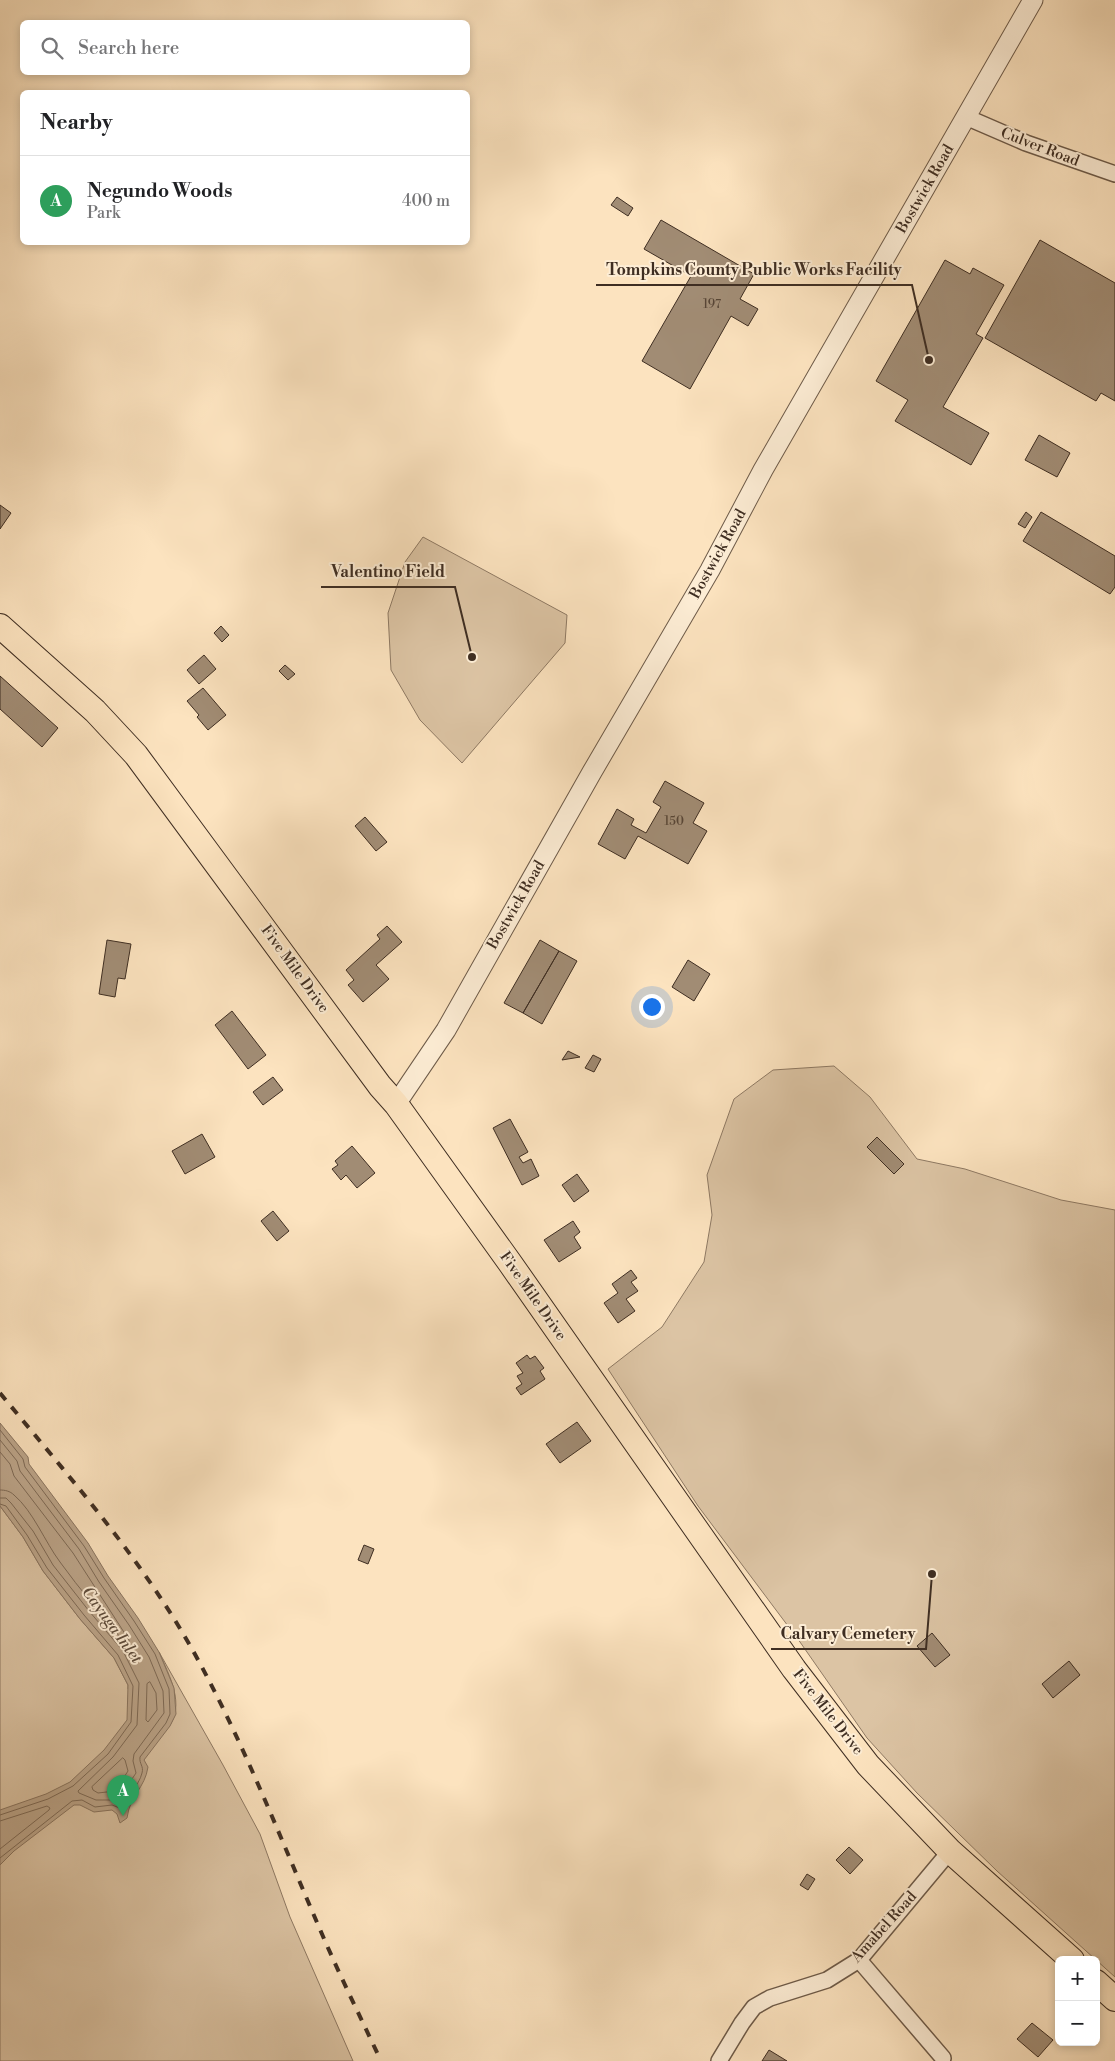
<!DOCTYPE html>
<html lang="en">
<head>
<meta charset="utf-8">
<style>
	:root { --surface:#fff; --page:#f2f2f2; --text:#202124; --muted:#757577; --line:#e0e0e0; --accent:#b45309 }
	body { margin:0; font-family:"Libre Bodoni",serif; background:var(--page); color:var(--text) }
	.controls { position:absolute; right:15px; bottom:15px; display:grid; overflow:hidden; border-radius:8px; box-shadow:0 2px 8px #0003 }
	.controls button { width:45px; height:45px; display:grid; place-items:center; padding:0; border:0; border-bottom:1px solid var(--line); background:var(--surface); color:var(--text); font:25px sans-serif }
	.you { position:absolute; left:651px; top:1006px; width:18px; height:18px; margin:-12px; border:4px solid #fff; border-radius:50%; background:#1a73e8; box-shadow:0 0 0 8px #1a73e833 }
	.badge { display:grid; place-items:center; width:32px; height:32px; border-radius:50%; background:var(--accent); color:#fff; font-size:16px; font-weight:700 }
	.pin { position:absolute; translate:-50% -41px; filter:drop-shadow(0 1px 2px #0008) }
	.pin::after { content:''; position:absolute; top:26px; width:18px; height:15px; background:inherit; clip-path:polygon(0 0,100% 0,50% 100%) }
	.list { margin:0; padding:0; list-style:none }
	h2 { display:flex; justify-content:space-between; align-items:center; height:65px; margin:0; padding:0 20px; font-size:21px }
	h2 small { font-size:16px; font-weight:400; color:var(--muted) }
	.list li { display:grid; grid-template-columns:32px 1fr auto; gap:15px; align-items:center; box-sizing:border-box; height:90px; padding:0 20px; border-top:1px solid var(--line) }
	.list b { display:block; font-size:19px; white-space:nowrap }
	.list p { margin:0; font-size:16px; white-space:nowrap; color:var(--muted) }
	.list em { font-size:16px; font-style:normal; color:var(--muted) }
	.icon { flex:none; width:28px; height:28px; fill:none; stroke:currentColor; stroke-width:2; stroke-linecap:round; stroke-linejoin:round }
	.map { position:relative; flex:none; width:1115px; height:2061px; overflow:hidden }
	.search { position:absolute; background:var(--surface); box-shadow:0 2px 8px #0003; left:20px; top:20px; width:450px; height:55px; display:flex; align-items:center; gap:12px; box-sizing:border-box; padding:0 18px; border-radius:8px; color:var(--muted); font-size:19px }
	.panel { position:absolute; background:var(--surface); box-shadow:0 2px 8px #0003; left:20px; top:90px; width:450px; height:155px; border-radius:8px }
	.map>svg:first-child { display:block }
	.green { fill:#dcc4a4; stroke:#8e7963 }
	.water { fill:#bca58a; stroke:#8a7560 }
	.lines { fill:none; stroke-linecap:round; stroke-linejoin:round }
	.shore { stroke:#7e6a56; stroke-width:1 }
	.building { fill:#a18c74; stroke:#3f2e22 }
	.minor-casing { stroke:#6e5b49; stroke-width:18 }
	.tertiary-casing { stroke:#6e5b49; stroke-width:21 }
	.primary-casing { stroke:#3f2e22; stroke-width:26 }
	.minor { stroke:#fdedd5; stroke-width:15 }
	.tertiary { stroke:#fdedd5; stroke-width:19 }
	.primary { stroke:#fce3bf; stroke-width:24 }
	.rail { stroke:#3f2e22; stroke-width:4; stroke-dasharray:9 9; stroke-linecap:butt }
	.labels { text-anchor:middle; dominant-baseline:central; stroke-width:4; stroke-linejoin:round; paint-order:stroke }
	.number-label { font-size:12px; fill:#584636 }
	.street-label { font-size:15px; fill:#3f2e22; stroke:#fdedd5 }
	.water-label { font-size:16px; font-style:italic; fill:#5e4c3c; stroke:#fdedd5 }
	.leader { fill:none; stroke:#3f2e22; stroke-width:2 }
	.callout-dot { fill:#3f2e22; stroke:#fdedd5; stroke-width:2 }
	.callout-label { font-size:16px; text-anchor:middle; font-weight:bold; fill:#3f2e22; stroke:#fdedd5; stroke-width:4; stroke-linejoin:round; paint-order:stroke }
</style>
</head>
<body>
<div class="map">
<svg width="1115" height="2061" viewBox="0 0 1115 2061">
	<rect width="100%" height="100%" fill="#fce3bf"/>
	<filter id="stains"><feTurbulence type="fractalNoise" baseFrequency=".004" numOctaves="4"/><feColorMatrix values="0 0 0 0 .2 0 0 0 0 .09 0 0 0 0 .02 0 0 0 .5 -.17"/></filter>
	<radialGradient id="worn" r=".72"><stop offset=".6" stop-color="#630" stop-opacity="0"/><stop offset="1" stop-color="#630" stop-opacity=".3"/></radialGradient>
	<path class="green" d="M423 537 567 615 565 643 462 763 420 720 391 670 388 613 405 562Z
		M834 1066 870 1097 917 1159 965 1169 1061 1200 1115 1210V1977L997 1871 917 1793 867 1738 800 1642 698 1506 608 1369 662 1327 704 1262 712 1215 707 1175 734 1099 773 1070Z
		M0 1506 23 1537 43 1571 80 1619 114 1658 128 1685V1689L168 1728C186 1705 169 1675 159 1652L223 1765 260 1834 290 1917 353 2061H0Z"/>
	<path class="water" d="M0 1423 28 1457 29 1464 88 1543 108 1576 138 1618 159 1652 174 1688 176 1714 170 1726 144 1760 148 1767C145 1788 130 1795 127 1818L120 1823 117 1814 112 1810 94 1812 80 1805H74L14 1851 0 1865V1810L46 1794 70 1782 104 1750 127 1720 128 1685 114 1658 80 1619 43 1571 23 1537 0 1506Z"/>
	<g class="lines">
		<path class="shore" d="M0 1430 23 1459 25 1467 84 1546 104 1578 134 1621 155 1654 169 1689 170 1714 166 1723 140 1757C139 1764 144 1766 142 1773 139 1786 126 1796 122 1809L112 1805 95 1807 82 1800 72 1801 0 1858
			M0 1440 17 1461 20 1471 79 1549 99 1582 129 1625 149 1657 163 1691 164 1713 134 1754 133 1761 136 1773 118 1800H96L79 1793 78 1791 113 1757 137 1725 139 1683 123 1651 89 1611 53 1565 33 1531 11 1503 6 1498H0
			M0 1452 10 1464 14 1476 73 1553 129 1640V1643H125C103 1616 80 1590 60 1562 45 1542 33 1511 14 1495 10 1491 5 1490 0 1490
			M0 1504 6 1506 27 1535 47 1568 84 1615 118 1655 133 1686 131 1722 108 1754 73 1786 48 1799 0 1815
			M150 1682 156 1693 157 1710 148 1722 146 1720 147 1684Z
			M123 1758 125 1760 128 1771 115 1791 98 1793 93 1790 92 1787Z
			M0 1821 47 1806 50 1808 49 1810 0 1849"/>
	</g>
	<path class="building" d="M617 197 633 208 628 216 611 205Z
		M661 220 754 274 740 299 758 309 748 326 731 316 690 389 642 361 691 276 644 249Z
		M1040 240 1115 283V401L1101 393 1096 401 985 338Z
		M945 260 970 274 973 268 1004 285 976 334 983 338 943 407 989 433 971 465 895 421 908 400 876 381Z
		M1039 435 1070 453 1057 477 1025 460Z
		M0 505 11 513 0 529Z
		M1026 512 1032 517 1025 528 1018 524Z
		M1041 512 1115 556V587L1110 594 1023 541Z
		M221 626 229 635 222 642 214 633Z
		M204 655 216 669 199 684 187 670Z
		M285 665 295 674 288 680 279 671Z
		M0 676 58 728 42 747 0 709Z
		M203 688 226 715 208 730 197 717 199 715 187 701Z
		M665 781 704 803 693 823 707 831 688 864 638 836 625 859 598 844 617 809 634 819 631 825 646 833 661 807 653 802Z
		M365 817 387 842 376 851 355 826Z
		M387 926 402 942 376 965 389 979 363 1002 348 985 354 980 346 970 380 939 377 935Z
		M107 940 131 944 125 979 118 978 115 997 99 994Z
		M540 940 559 951 523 1013 504 1003Z
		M559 951 577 961 542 1024 523 1013Z
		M688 960 710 974 694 1001 672 987Z
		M232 1011 266 1055 248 1069 215 1025Z
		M568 1051 580 1057 562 1060Z
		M593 1055 601 1059 594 1072 585 1068Z
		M273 1077 283 1090 263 1105 253 1092Z
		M510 1119 528 1152 519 1157 523 1163 531 1159 539 1176 522 1185 493 1128Z
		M202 1134 215 1157 185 1174 172 1151Z
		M877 1137 904 1164 894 1174 867 1147Z
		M352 1146 375 1173 357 1188 346 1175 341 1180 332 1169 338 1165 335 1161Z
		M577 1174 589 1191 574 1202 562 1185Z
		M273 1211 289 1231 277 1241 261 1221Z
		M573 1221 580 1232 574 1237 581 1248 559 1262 544 1240Z
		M631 1270 637 1278 631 1282 638 1291 626 1299 635 1311 618 1323 604 1303 618 1293 612 1284Z
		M527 1355 530 1359 535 1356 544 1368 540 1371 545 1379 521 1395 516 1388 522 1384 517 1376 523 1373 516 1363Z
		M577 1422 591 1441 560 1463 546 1444Z
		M364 1545 374 1549 368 1564 358 1560Z
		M932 1633 950 1655 935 1667 917 1646Z
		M1069 1661 1080 1675 1053 1698 1042 1684Z
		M849 1847 863 1860 850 1874 836 1860Z
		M807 1874 815 1879 808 1890 800 1885Z
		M1032 2023 1053 2040 1038 2057 1017 2039Z
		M769 2050 787 2061H762Z"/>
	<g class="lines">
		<g class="minor-casing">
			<path id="minor" d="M966 117 1026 143 1115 174
				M859 1960 943 2058
				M719 2061 742 2023 754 2007 770 1998 827 1980 859 1960 950 1851"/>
		</g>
		<g class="tertiary-casing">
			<path id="tertiary" d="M396 1104 446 1030 592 772 710 570 763 470 1033 0"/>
		</g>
		<g class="primary-casing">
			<path id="primary" d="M0 626 95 711 136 755 380 1086 396 1104 510 1263 794 1669 868 1765 950 1851 1072 1960
				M1096 1982 1115 1999"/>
		</g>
		<use href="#minor" class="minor"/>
		<use href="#tertiary" class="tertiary"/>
		<use href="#primary" class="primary"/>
		<path class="rail" d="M0 1393C70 1478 144 1561 197 1658 244 1744 280 1837 319 1927 338 1972 360 2016 381 2061"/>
	</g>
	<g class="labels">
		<g class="number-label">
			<text x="712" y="304">197</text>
			<text x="674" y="821">150</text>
		</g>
		<g class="street-label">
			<text transform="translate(1040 147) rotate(21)">Culver Road</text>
			<text transform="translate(925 189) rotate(-60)">Bostwick Road</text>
			<text transform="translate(718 554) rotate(-61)">Bostwick Road</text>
			<text transform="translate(516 905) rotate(-60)">Bostwick Road</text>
			<text transform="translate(295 969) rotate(54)">Five Mile Drive</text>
			<text transform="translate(533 1296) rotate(55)">Five Mile Drive</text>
			<text transform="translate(828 1712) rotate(52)">Five Mile Drive</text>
			<text transform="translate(884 1927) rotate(-48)">Amabel Road</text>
		</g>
		<g class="water-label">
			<text transform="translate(112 1625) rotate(54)">Cayuga Inlet</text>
		</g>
	</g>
	<path class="leader" d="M929 360L912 285H596M472 657L455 587H321M932 1574L926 1649H771"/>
	<g class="callout-dot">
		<circle cx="929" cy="360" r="5"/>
		<circle cx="472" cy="657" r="5"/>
		<circle cx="932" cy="1574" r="5"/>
	</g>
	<g class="callout-label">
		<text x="754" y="275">Tompkins County Public Works Facility</text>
		<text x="388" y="577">Valentino Field</text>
		<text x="848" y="1639">Calvary Cemetery</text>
	</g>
	<rect width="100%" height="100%" filter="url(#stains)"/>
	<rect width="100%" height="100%" fill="url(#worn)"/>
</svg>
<div class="controls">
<button>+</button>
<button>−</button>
</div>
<div class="you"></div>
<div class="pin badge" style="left:123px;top:1816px;background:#2e9e5b">A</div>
<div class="search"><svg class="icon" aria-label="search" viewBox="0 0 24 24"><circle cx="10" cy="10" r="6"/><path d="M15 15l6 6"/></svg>Search here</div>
<section class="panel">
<h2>Nearby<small></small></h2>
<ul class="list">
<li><span class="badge" style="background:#2e9e5b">A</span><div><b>Negundo Woods</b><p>Park</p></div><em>400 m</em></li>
</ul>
</section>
</div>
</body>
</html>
